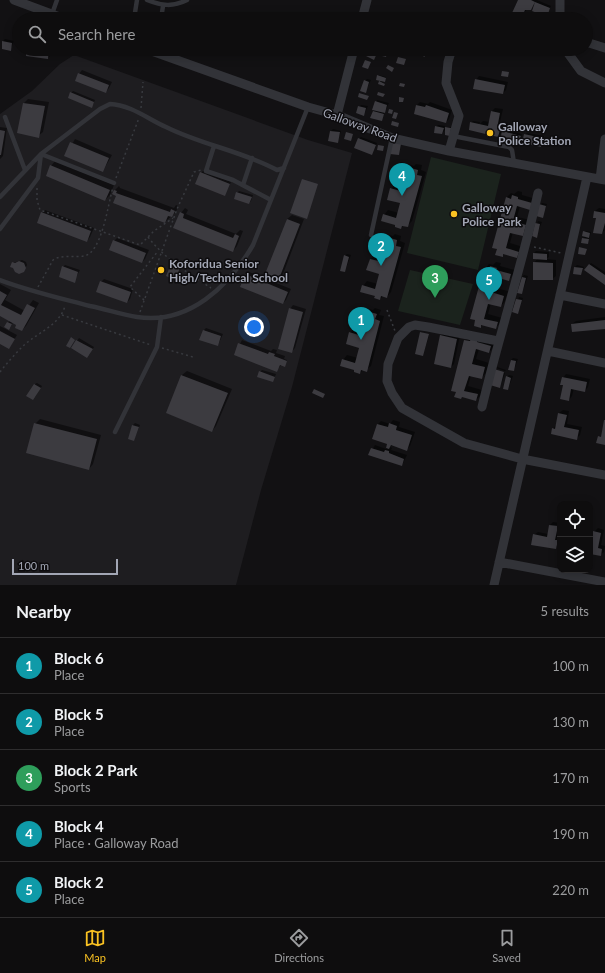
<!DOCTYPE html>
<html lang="en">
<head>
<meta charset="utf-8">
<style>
	:root { --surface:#0e0d0e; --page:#1c1b1c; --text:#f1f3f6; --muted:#9b9c9e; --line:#2e2d2e; --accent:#fac222 }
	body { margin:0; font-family:Lato,sans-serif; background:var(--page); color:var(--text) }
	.controls { position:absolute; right:12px; bottom:12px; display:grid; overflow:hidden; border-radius:8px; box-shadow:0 2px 10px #0003 }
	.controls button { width:36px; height:36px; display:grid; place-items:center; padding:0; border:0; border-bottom:1px solid var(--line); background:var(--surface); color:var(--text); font:20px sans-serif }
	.scale { position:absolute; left:12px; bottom:10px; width:106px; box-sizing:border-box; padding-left:4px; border:2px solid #a2a6b4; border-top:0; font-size:11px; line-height:14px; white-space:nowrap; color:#a2a6b4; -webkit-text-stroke:3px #0d0c0e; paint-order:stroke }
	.you { position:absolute; left:254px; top:327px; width:14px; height:14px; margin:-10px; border:3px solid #fff; border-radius:50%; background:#1a73e8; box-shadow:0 0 0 6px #1a73e833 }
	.badge { display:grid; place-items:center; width:26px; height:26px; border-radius:50%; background:var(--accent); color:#fff; font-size:13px; font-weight:700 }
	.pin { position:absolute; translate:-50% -33px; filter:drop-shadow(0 1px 2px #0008) }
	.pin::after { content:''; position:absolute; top:21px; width:14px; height:12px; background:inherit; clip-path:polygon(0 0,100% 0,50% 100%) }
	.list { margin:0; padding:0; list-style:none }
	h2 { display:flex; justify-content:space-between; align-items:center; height:52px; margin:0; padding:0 16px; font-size:17px }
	h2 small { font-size:13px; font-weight:400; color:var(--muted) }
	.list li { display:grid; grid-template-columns:26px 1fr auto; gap:12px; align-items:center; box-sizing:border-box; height:56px; padding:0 16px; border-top:1px solid var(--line) }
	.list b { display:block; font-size:15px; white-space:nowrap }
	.list p { margin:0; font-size:13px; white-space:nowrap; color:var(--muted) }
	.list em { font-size:13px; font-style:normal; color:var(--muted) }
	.icon { flex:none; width:22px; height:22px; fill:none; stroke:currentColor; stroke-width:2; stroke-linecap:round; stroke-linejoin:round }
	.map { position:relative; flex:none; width:605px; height:585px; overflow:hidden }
	.search { position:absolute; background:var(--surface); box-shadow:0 2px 10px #0003; left:12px; right:12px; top:12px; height:44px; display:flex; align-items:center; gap:10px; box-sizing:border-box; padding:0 14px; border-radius:22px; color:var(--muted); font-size:15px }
	.sheet { height:332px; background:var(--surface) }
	nav { display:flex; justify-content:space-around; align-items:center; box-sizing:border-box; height:56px; border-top:1px solid var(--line); background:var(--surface); font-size:11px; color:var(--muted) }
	nav a { display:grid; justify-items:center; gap:2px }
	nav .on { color:var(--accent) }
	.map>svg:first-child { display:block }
	.built { fill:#1e1d20 }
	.park { fill:#1b231d }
	.shadow { fill:#0007 }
	.building { fill:#3c3b40 }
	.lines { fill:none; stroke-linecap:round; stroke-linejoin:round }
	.path { stroke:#383a3f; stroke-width:1.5; stroke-dasharray:2 3; stroke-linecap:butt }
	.lane { stroke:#323338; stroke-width:4.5 }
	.street { stroke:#323338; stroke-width:9 }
	.poi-dot { fill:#fac222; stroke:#0d0c0e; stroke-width:1.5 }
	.labels { text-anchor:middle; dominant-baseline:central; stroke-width:3; stroke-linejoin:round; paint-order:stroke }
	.street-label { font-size:12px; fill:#a2a6b4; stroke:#0d0c0e }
	.poi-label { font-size:12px; font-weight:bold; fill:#a2a6b4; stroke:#0d0c0e; text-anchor:start }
</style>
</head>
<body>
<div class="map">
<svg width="605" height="585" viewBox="0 0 605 585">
	<rect width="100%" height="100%" fill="#121113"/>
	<path class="built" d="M74 55 308 140 352 153 292 387 261 490 236 585H0V114L32 91 60 64Z"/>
	<path class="park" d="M431 157 501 174 478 270 407 253Z
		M410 270 473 284 460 325 398 311Z"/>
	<path class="shadow" d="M519 0H537L551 6 546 15 535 4 531 9H527L522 16Z
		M5 39 14 41 10 50 3 41Z
		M27 49H52L51 55 48 58Z
		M367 49H379L374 58 365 55Z
		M82 70 112 82 109 88 106 92 79 74Z
		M378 75 386 77 383 82 385 85 380 82 381 80Z
		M479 76 508 82 506 90 503 93 476 80Z
		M367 79 371 80 365 92V81Z
		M73 91 95 100 93 104 91 107 71 93Z
		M28 99 49 102 43 132 38 136 23 104Z
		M377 100 389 103 381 120 373 111Z
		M420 102 428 104 430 102 452 110 449 119 446 122 415 113 417 105Z
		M361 105 368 106 364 115 359 107Z
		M495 108 503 109 499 126H502L501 133 498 136 471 123 473 121 480 122 479 125 483 121 490 122 492 111Z
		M438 125 445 126 444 129 447 127H451L450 134 446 129 442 133 436 127Z
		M0 127 7 128 3 156 0 159Z
		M333 129 341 131 337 142 331 131Z
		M505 130 522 134 521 138 519 140 503 132Z
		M527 133 544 136 542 144 540 146 524 135Z
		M361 137 377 143 372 154 359 139Z
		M75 139 112 155 103 171 66 155Z
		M402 142 399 154 391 153Z
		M55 161 114 185 110 195 105 200 51 166Z
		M401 162 414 166 416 164 422 165 421 170 426 172 412 221 407 226 404 225 401 228 384 215 388 210 399 213 402 202 391 189 396 184 406 187 409 176 396 167Z
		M203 171 231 182 225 195 201 173Z
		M119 186 120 188 174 208 176 205 178 206 176 212 165 222 117 195 115 190Z
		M239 191 253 195 251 201 249 203 237 193Z
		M518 191 522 192V195L536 199 535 204 520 206 517 217 530 220 527 230 513 232 510 243 523 247 522 252 517 257 504 253 502 255 506 198 511 193 514 194Z
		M542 203 547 204 542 217 540 205Z
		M185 208 188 210 186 214 236 234 240 230 243 231 237 246 233 251 174 228 181 213Z
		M599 208 605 209V230L602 233 595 211Z
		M45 210 94 228 90 237 87 241 42 213Z
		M292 215 304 219 283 274 278 278 287 219Z
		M538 221 542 222 536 236 533 235Z
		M585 231 591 232 588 243 583 238 585 236Z
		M380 233 393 236 395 234 401 236 400 241 405 243 391 292 387 297 383 296 380 299 363 286 367 281 378 284 381 273 371 259 375 255 385 257 388 247 376 238Z
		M117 238 149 250 145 259 142 262 114 241Z
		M536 251 549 252V257L546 259 556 260V276L552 279 534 263 538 258 534 253Z
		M347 254 351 255 345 271V256Z
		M22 260 26 262 27 265 25 269 13 263Z
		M496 262 501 263 500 266 515 270 513 275 508 280 498 277 495 288 508 291 505 301 501 306 491 303 488 314 502 318 500 323 495 328 483 324 481 326 485 269 489 264 493 265Z
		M174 263 181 266 175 279 172 265Z
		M591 263 605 272V282L589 265Z
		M65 265 80 270 74 281 63 267Z
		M577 265 584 267 581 274 575 267Z
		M249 272 291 289 286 300 283 303 246 275Z
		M524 275 528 276 522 293V277Z
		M104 279 133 289 130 299 127 302 101 282Z
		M0 284 11 290 5 300 25 311 33 300 39 303 26 326 22 330 13 322 10 328 6 327 10 320 0 315Z
		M519 297 523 298 518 313 514 311Z
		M293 305 306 309 295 348 291 352 290 309Z
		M360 307 373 310 375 308 381 310 379 315 384 316 371 366 366 370H363L360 373 343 360 347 355 358 358 360 347 350 333 355 328 365 331 368 320 354 316 355 311Z
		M605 317V329L572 324 576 321Z
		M0 326 17 335 9 348 0 343Z
		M206 328 223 334 218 345 204 330Z
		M421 332 429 335 423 355 416 353Z
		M444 332 460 335 454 364 451 367 441 336Z
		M470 336 495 341 494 347 489 352 479 349 476 359 489 363 486 373 481 378 471 375 468 386 482 390 481 395 476 400 463 396 461 398 465 340Z
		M79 338 94 347 89 355 72 348Z
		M242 340 271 351 273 349 277 350 276 353 285 356 284 359 287 360 285 365H281L277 370 235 354Z
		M513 358 518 359 514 370 511 360Z
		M497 367 506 370 505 371 496 368Z
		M262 370 276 374 274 379 272 381 260 372Z
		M495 370 505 373 500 387Z
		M187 371 232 389 216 426 212 431 167 413 182 375Z
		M566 374 590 379 588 387 585 391 574 388 572 396 569 400 563 378Z
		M509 375 513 376 508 389 507 377Z
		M37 383 42 386 35 397V384Z
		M563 410 569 411 567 424 582 427 580 435 576 439 553 429 556 425 559 413Z
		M40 419 101 435 93 464 89 469 35 424Z
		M393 420 400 422 399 427 415 432 410 446 407 449 392 445 390 447 392 448 391 450 407 455 402 465 370 454 375 445 386 449 388 443 378 424 381 421 390 424Z
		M135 423 140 425 134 440 133 425Z
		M553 522 560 523 558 537H560V541L556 548 534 535 538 532 548 534 550 525Z
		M598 528 604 530 601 545 605 546 604 552 600 555 590 553V540H593L594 532Z"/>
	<path class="building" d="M518 0H531L535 2 531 10H525L522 17 512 13Z
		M535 2 550 8 547 17 532 11Z
		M2 41 12 43 11 51 2 49Z
		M26 49H49L48 59 26 56Z
		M366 49 378 51 374 60 364 55Z
		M383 49H388L386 57 382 56Z
		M418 49H434L424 57Z
		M398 57 406 59 404 65 396 63Z
		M365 60 371 62 368 69 362 67Z
		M388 65 394 68 392 72 386 68Z
		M502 71 509 72 508 77 501 76Z
		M78 73 109 85 106 93 75 81Z
		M377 75 386 78 385 82 376 80Z
		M475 79 505 85 503 94 473 89Z
		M364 80 369 82 366 93 360 91Z
		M379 81 385 84 384 86 378 84Z
		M400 83 405 84 404 87 399 86Z
		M70 92 94 102 92 108 68 98Z
		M378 92 385 94 383 97 377 95Z
		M359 93 369 96 367 100 358 97Z
		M399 97 404 98 403 102H399Z
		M375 101 387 105 385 113 372 110Z
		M23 103 45 106 39 138 17 133Z
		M416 105 425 107 426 105 449 113 446 123 414 114Z
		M358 106 366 108 364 116 356 113Z
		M389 109 393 110 392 114 388 113Z
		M373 111 384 114 382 121 370 118Z
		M491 111 500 113 497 129 500 130 498 137 469 130 470 122 488 126Z
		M394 112 398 113 396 119 392 118Z
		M392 121 399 123 398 127 391 125Z
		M435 126 444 128 442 134 434 133Z
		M445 127 451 128 450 136 445 135Z
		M0 130 5 131 1 155H0Z
		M330 131 340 132 338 143 328 141Z
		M502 131 521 136 519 141 501 136Z
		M346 132 353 134 351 141 344 139Z
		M524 134 542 138 541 147 522 143Z
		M358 138 376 145 372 155 354 148Z
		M70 142 109 158 103 172 64 156Z
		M392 142 401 144 399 155 390 154Z
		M378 145 384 146 383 151 377 150Z
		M50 165 110 190 105 201 46 176Z
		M396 166 410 170 411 168 418 170 417 175 422 176 408 227 402 226 401 229 395 227V225L381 221 383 214 396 218 400 203 387 200 390 188 404 192 408 176 394 173Z
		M200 172 230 184 225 196 195 184Z
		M302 179 318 184 307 219 290 213Z
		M114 190 117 191 116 193 170 212 171 209 175 211 172 217 168 216 165 223 113 203 116 196 112 194Z
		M236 192 252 197 249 204 234 199Z
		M512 195 518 197V199L532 203 530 210 517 206 513 221 526 225 523 236 510 233 506 248 519 252 517 258 503 254V257L495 255 497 249 492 248 506 197 511 199Z
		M539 204 546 206 543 218 536 216Z
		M594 211 605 213V223L602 234 593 233 596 218H593Z
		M41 212 91 231 87 242 37 223Z
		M180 212 184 214 183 218 233 238 235 234 239 236 233 252 173 228Z
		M287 219 300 224 279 279 265 274Z
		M535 223 540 224 537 238 532 236Z
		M583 231 590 233 589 238 582 236Z
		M375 237 389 241 390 238 397 240 396 246 401 247 387 298 381 296 380 300 374 298 375 296 360 292 362 285 375 289 379 274 366 270 370 259 383 262 387 247 373 244Z
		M582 238 589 239 588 244 581 243Z
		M113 240 146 253 142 263 109 250Z
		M579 247 587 249 585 255 578 254Z
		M533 253 547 254V260L533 259Z
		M344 255 349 257 345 272 340 271Z
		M19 261 24 263 26 268 24 272 19 274 15 272 13 268 10 267 12 262 15 263Z
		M533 262 553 263V280H533Z
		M171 264 180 268 175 280 166 276Z
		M589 264 605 275V285L584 270Z
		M62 266 78 272 75 283 59 277Z
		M490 266 497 268 496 270 511 274 509 281 495 277 491 292 504 296 501 307 488 304 484 319 498 322 496 329 481 325V328L474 326 475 320 470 319 484 268 489 270Z
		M574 267 583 268 581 275 573 274Z
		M245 274 288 292 283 304 240 287Z
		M522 277 526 278 522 294 517 293Z
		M100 281 131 292 127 303 96 292Z
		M0 291 7 295 1 305 21 315 27 304 35 308 22 331 15 328 16 325 0 316Z
		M516 299 522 300 518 314 512 312Z
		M289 308 303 312 292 353 278 349Z
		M354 311 369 315 370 312 377 314 375 319 380 321 367 372 361 370 360 374 354 372V370L340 366 342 359 355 363 359 348 346 344 349 332 362 336 366 321 353 317Z
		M605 320V329L572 332 571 324Z
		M7 322 12 324 9 330 4 327Z
		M203 330 221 336 218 346 199 340Z
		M0 331 15 339 9 349 0 344Z
		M420 332 429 334 423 356 415 354Z
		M440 335 457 339 451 368 434 364Z
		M71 337 75 340 70 348 66 346Z
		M471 338 477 340V342L491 346 489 353 476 349 472 364 485 367 482 379 469 376 464 391 478 394 476 401 462 397 461 399 454 397 456 392 451 391 464 340 470 341Z
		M76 340 93 349 87 358 71 348Z
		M238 343 268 354 269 352 275 354 274 356 287 361 285 367 280 365 277 372 234 355Z
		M511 360 516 361 514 371 508 370Z
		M494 369 504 372 500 388 490 385Z
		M259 371 275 377 273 382 257 377Z
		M181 375 228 393 212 432 166 413Z
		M506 376 511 378 508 390 503 389Z
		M562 377 587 382 585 392 571 389 569 401 560 399 563 385H560Z
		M34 384 41 388 33 400 26 396Z
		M314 389 325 394 323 398 312 393Z
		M558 413 567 415 564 427 579 430 577 440 551 434 552 428 555 429Z
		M604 420H605V445L596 443 598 436 601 437Z
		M34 423 97 439 89 470 26 453Z
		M389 423 397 426 396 430 412 435 407 451 391 445 389 449 386 448 387 444 372 439 377 424 388 427Z
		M132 425 139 427 134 441 128 439Z
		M371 448 384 452 385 450 389 451V453L404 459 402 466 368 455Z
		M549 525 558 526 555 540H558L556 549 531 545 533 534 547 537Z
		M593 531 601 533 598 548 602 549 601 556 590 554V543Z"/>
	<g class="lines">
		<path class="path" d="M141 108 143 82
			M116 178 139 118
			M37 188V200L40 210 140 245 154 231 173 218
			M148 237C165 259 188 273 211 288
			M534 247 561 253
			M38 287 53 260C62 254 74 258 84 256 102 253 108 204 113 187
			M144 300 130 287 158 251
			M387 310 395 331
			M140 312 177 209 194 172 201 170
			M62 315 151 345
			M162 348 193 357
			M0 372C7 363 15 354 23 346 38 332 59 326 65 306"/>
		<path class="lane" d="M147 0C162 6 173 7 187 0
			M52 14 57 0
			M134 19 137 0
			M161 19 163 6
			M5 117 25 170
			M453 136 509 147 512 150 514 163
			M214 146 206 171 233 180 271 200
			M243 185 252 158
			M0 197 41 154 100 109 110 104C131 105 148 119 166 127 202 145 242 151 277 170L284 168
			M0 229 38 178 41 154 114 183
			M371 235 392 138
			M0 280C29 291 60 298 90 306 106 309 122 315 137 317 189 325 229 286 253 245L308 107
			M115 432 157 347 161 317"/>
		<path class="street" d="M14 0 65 19
			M560 0V19
			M362 19 367 0
			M586 42 605 48
			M146 49 308 107 337 115 392 138 449 151 605 180
			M534 49 543 51 547 49
			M565 49 581 71 605 83
			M337 115 354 49
			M449 151 459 116 446 83 448 62 452 49
			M600 179 605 139
			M560 295 605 304
			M498 341 428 327 415 325 409 327 398 338 388 364 387 381 392 393 402 408 464 443 522 459 605 475
			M548 351 605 363
			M482 407C499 336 522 265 538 193
			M499 562 605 582
			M494 585 587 177"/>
	</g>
	<g class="poi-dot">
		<circle cx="490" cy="133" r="4"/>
		<circle cx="454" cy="214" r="4"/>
		<circle cx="161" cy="270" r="4"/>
	</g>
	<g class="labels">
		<g class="street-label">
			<text transform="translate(360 125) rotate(20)">Galloway Road</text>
		</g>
		<g class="poi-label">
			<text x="498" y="126">Galloway<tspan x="498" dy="14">Police Station</tspan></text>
			<text x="462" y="207">Galloway<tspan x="462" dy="14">Police Park</tspan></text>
			<text x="169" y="263">Koforidua Senior<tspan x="169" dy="14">High/Technical School</tspan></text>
		</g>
	</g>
</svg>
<div class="controls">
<button><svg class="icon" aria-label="locate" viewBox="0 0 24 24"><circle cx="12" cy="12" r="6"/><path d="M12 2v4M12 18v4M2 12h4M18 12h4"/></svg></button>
<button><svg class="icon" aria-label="layers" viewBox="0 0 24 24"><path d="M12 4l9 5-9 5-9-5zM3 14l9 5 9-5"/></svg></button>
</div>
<div class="scale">100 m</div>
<div class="you"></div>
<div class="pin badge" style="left:361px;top:340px;background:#0f9aa8">1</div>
<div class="pin badge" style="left:381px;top:266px;background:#0f9aa8">2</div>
<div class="pin badge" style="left:435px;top:298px;background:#2e9e5b">3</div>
<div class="pin badge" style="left:402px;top:196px;background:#0f9aa8">4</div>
<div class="pin badge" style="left:489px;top:300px;background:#0f9aa8">5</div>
<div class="search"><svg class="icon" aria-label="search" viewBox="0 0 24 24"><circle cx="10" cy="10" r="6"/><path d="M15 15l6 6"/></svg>Search here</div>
</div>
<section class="sheet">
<h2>Nearby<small>5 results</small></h2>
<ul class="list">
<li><span class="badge" style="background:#0f9aa8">1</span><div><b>Block 6</b><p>Place</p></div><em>100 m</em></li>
<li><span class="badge" style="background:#0f9aa8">2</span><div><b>Block 5</b><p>Place</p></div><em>130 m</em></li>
<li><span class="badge" style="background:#2e9e5b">3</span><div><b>Block 2 Park</b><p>Sports</p></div><em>170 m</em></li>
<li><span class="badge" style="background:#0f9aa8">4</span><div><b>Block 4</b><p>Place · Galloway Road</p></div><em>190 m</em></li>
<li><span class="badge" style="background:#0f9aa8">5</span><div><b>Block 2</b><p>Place</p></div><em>220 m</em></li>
</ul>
</section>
<nav>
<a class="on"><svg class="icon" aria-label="map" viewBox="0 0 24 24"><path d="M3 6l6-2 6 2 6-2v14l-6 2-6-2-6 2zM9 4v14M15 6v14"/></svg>Map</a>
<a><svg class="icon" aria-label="directions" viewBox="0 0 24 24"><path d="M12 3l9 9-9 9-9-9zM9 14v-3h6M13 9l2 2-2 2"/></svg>Directions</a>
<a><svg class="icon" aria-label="saved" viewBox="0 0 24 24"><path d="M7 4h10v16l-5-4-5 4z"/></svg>Saved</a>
</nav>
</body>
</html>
